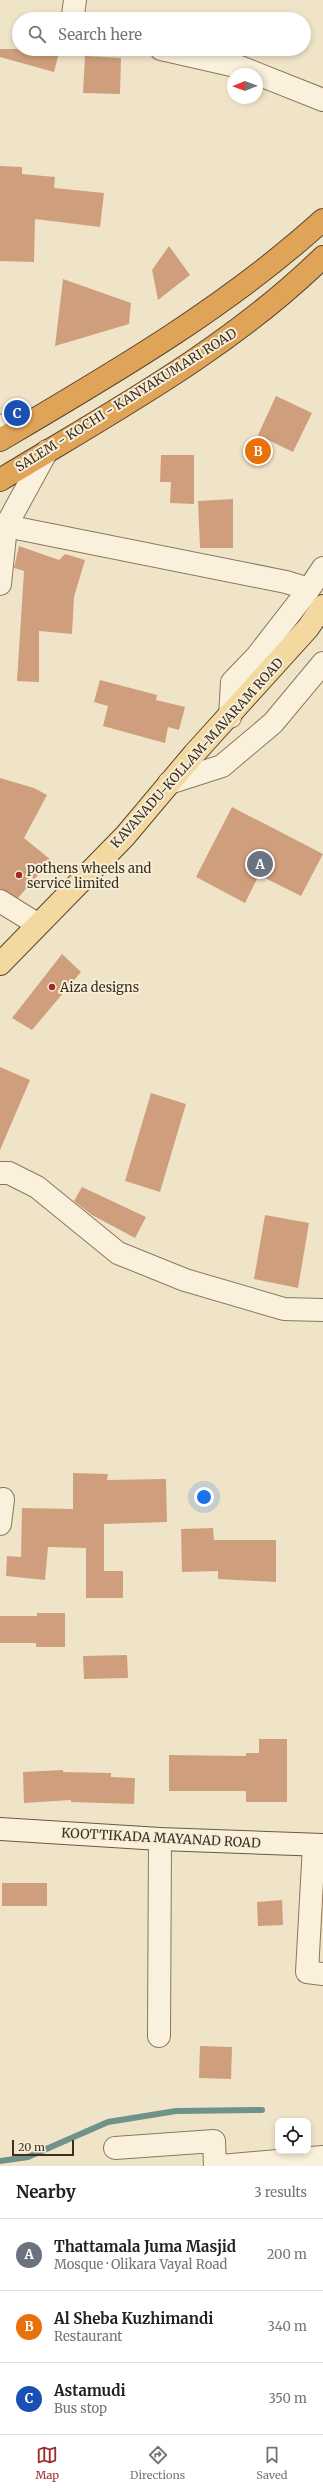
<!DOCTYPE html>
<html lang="en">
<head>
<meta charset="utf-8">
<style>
	:root { --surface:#fff; --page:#f6f6f6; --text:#202124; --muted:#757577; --line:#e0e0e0; --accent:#9e2a2b }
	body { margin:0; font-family:Merriweather,serif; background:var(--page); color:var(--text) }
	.controls { position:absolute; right:12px; bottom:12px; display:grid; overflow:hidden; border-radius:8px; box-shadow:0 2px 6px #0003 }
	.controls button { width:36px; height:36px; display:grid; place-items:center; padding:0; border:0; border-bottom:1px solid var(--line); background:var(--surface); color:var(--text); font:20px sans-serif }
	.compass { position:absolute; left:227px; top:68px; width:36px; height:36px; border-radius:50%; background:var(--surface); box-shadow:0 2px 6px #0003; rotate:269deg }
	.scale { position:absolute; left:12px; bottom:10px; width:62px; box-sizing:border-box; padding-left:4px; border:2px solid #3d2e20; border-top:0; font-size:11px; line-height:14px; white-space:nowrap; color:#3d2e20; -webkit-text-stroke:3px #f7eed8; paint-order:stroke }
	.you { position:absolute; left:204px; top:1497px; width:14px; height:14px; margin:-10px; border:3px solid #fff; border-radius:50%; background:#1a73e8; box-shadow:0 0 0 6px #1a73e833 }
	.badge { display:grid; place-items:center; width:26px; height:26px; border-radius:50%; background:var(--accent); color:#fff; font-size:13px; font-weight:700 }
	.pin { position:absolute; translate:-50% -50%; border:2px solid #fff; box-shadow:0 1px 4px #0006 }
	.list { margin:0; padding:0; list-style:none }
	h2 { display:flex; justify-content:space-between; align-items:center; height:52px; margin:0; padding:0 16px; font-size:17px }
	h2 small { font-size:13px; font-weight:400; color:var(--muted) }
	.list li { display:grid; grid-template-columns:26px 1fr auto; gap:12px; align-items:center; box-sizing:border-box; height:72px; padding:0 16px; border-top:1px solid var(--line) }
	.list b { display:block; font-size:15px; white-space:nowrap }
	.list p { margin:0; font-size:13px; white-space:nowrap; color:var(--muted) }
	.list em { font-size:13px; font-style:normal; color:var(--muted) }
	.icon { flex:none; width:22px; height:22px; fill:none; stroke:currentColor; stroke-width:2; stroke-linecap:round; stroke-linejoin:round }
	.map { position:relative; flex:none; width:323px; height:2166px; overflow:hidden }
	.search { position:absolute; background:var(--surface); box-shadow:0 2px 6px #0003; left:12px; right:12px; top:12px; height:44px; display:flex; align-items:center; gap:10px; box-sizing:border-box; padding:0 14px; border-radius:22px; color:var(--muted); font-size:15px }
	.sheet { height:268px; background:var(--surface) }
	nav { display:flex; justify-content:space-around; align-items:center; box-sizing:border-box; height:56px; border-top:1px solid var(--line); background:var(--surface); font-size:11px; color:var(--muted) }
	nav a { display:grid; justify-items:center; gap:2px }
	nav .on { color:var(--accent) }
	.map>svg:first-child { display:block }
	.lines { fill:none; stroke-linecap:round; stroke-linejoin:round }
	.stream { stroke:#6f938a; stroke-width:6 }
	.building { fill:#cf9f7d }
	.street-casing { stroke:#8d765c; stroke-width:24 }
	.secondary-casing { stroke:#6f573f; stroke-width:24 }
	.primary-casing { stroke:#5b4430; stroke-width:24 }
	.highway-casing { stroke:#5b4430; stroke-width:24 }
	.street { stroke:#faf1dc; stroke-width:22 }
	.secondary { stroke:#faf1dc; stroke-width:22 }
	.primary { stroke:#f3d9a0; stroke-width:22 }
	.highway { stroke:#e0a458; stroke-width:22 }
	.poi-dot { fill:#9e2a2b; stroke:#f7eed8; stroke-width:1.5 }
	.labels { text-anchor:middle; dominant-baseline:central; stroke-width:4; stroke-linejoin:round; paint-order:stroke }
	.street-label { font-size:13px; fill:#3d2e20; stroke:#f7eed8 }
	.poi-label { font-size:13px; fill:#3d2e20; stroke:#f7eed8; text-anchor:start }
</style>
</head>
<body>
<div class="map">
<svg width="323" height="2166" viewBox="0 0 323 2166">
	<rect width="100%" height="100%" fill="#f0e4c8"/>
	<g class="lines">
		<path class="stream" d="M0 2161 28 2157 108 2122 176 2111 262 2110"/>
	</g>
	<path class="building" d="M0 49H60L54 72 0 57Z
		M85 56 121 58 120 94 83 93Z
		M0 166 22 167V174L55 177 54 188 104 193 100 227 35 219 34 262 0 261Z
		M169 246 190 275 158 300 152 270Z
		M63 279 131 303 129 324 55 346Z
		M276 396 312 413 293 452 258 435Z
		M161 455H194V504L170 503 171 482H160Z
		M233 499V548H200L198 501Z
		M19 546 59 560 65 554 85 560 74 597 72 634 39 631V682L17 681 24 571 14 568Z
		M100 680 157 695 156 700 185 707 179 730 168 727 165 743 103 726 108 706 94 702Z
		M0 778 34 788 47 795 24 838 51 860 18 898 0 889Z
		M232 807 323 854 301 896 259 875 245 903 196 877Z
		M62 954 81 972 32 1030 12 1018Z
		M0 1067 30 1080 0 1150Z
		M151 1093 186 1104 160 1192 125 1181Z
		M82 1187 146 1217 135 1238 92 1215 74 1201Z
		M265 1215 309 1223 298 1288 254 1279Z
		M73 1473 108 1474 107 1480 166 1479 167 1522 104 1524V1571H123V1598H86V1548L48 1547 45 1580 6 1576 7 1556 21 1557 22 1508 73 1509Z
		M213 1528 214 1540H276V1582L218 1579V1571L182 1572 181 1529Z
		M37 1613H65V1647H36V1643H0V1616H37Z
		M127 1655 128 1678 84 1679 83 1656Z
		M259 1739H287V1802H246V1791H169V1755L246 1756V1753H259Z
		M63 1770V1772L111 1773V1777L135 1778 134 1804 71 1802V1800L24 1803 23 1772Z
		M2 1883H47V1906H2Z
		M282 1900 283 1925 258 1926 257 1902Z
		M200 2046 232 2047 231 2079 199 2078Z"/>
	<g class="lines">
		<g class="street-casing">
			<path id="street" d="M75 0 73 15 75 19
				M161 49 240 67 323 100
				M0 426 33 420
				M0 530 6 526 286 582 309 589 257 656 232 682 230 717
				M0 584 6 526 47 451
				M309 589 323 568
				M169 783 222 766 273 723 323 663
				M0 901 37 924
				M0 1173H9L37 1187 118 1253 185 1280 284 1309 323 1310
				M0 1524 3 1499
				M314 1845 307 1972 323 1974
				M159 2036 160 1839
				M115 2148 214 2141 215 2166
				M221 2166 323 2157"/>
		</g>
		<g class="secondary-casing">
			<path id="secondary" d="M0 1829 160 1839 323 1845"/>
		</g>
		<g class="primary-casing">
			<path id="primary" d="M0 964 125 836 194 754 308 628 323 606"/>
		</g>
		<g class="highway-casing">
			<path id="highway" d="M0 440C112 374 226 308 323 220
				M0 480C112 412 229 349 323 257"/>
		</g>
		<use href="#street" class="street"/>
		<use href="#secondary" class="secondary"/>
		<use href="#primary" class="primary"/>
		<use href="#highway" class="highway"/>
	</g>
	<g class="poi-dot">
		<circle cx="19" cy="875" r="4"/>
		<circle cx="52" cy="987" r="4"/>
	</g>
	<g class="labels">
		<g class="street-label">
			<text transform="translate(126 400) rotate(-32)">SALEM - KOCHI - KANYAKUMARI ROAD</text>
			<text transform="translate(197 753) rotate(-48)">KAVANADU-KOLLAM-MAVARAM ROAD</text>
			<text transform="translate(161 1838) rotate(3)">KOOTTIKADA MAYANAD ROAD</text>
		</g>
		<g class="poi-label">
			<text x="27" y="868">pothens wheels and<tspan x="27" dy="15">service limited</tspan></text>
			<text x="60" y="987">Aiza designs</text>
		</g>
	</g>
</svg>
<div class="controls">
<button><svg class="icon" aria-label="locate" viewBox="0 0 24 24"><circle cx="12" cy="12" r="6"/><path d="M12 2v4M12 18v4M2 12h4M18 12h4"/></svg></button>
</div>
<svg class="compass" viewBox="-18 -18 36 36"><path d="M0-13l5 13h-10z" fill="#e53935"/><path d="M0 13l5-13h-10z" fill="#757577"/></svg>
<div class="scale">20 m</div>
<div class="you"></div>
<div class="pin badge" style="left:260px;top:864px;background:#6b7280">A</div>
<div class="pin badge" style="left:258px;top:451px;background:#e8710a">B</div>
<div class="pin badge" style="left:17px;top:413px;background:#1a4fb4">C</div>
<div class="search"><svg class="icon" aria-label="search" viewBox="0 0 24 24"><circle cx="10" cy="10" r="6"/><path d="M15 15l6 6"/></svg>Search here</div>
</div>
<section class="sheet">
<h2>Nearby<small>3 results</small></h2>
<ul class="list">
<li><span class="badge" style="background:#6b7280">A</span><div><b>Thattamala Juma Masjid</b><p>Mosque · Olikara Vayal Road</p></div><em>200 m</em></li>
<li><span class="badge" style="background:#e8710a">B</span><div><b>Al Sheba Kuzhimandi</b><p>Restaurant</p></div><em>340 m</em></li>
<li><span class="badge" style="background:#1a4fb4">C</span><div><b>Astamudi</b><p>Bus stop</p></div><em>350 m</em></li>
</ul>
</section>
<nav>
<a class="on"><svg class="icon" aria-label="map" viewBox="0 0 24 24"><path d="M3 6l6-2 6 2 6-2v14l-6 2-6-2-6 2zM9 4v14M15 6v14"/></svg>Map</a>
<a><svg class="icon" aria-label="directions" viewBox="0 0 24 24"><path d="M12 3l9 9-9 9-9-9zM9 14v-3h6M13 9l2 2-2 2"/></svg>Directions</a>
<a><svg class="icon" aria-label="saved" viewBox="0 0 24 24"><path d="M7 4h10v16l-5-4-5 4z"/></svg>Saved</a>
</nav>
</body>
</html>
